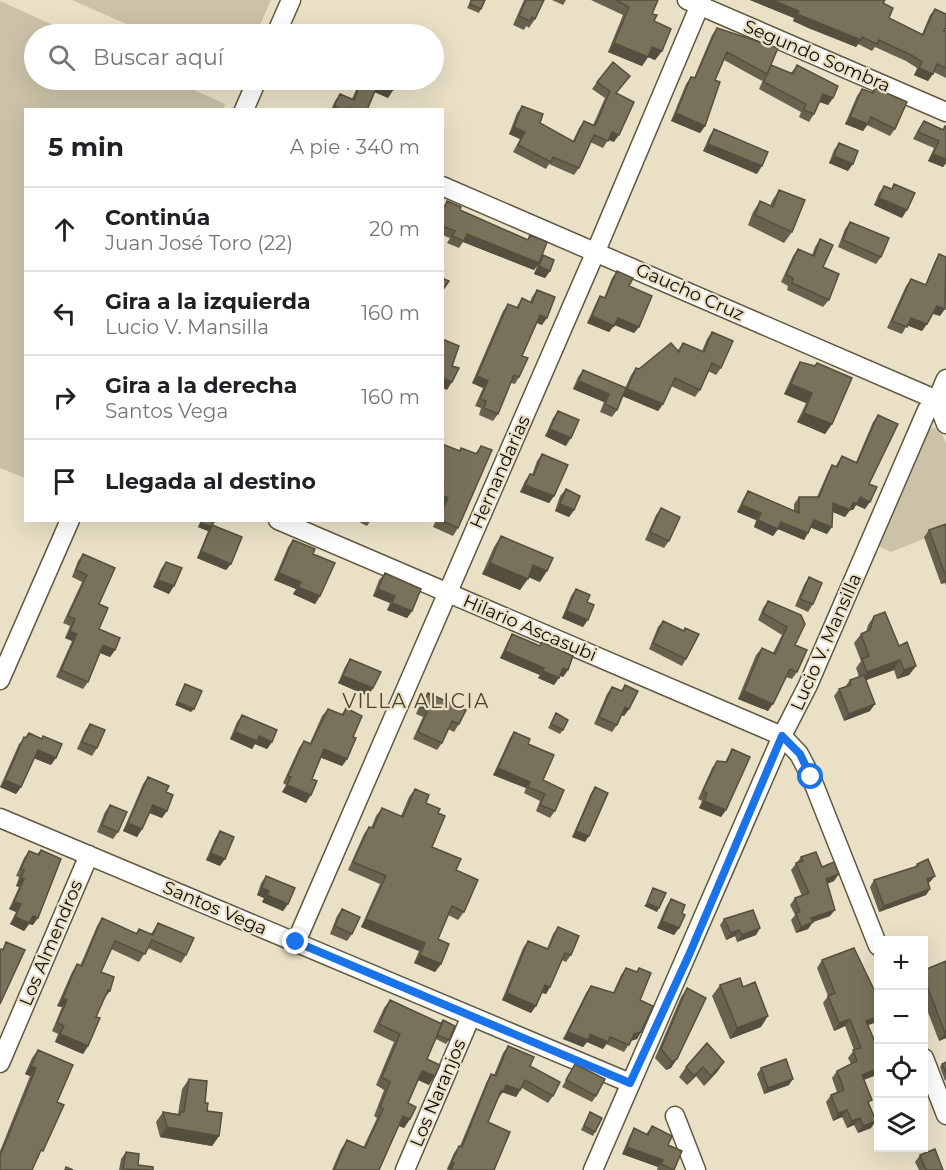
<!DOCTYPE html>
<html lang="es">
<head>
<meta charset="utf-8">
<style>
	:root { --surface:#fff; --page:#f2f2f2; --text:#202124; --muted:#757577; --line:#e0e0e0 }
	body { margin:0; font-family:Montserrat,sans-serif; background:var(--page); color:var(--text) }
	.controls { position:absolute; right:18px; bottom:18px; display:grid; overflow:hidden; border-radius:0px; box-shadow:0 6px 24px #0002 }
	.controls button { width:54px; height:54px; display:grid; place-items:center; padding:0; border:0; border-bottom:2px solid var(--line); background:var(--surface); color:var(--text); font:30px sans-serif }
	.stop { position:absolute; width:18px; height:18px; margin:-14px; border:4px solid #1a73e8; border-radius:50%; background:#fff }
	.stop.end { background:#1a73e8; border-color:#fff; box-shadow:0 2px 6px #0008 }
	.list { margin:0; padding:0; list-style:none }
	h2 { display:flex; justify-content:space-between; align-items:center; height:78px; margin:0; padding:0 24px; font-size:26px }
	h2 small { font-size:20px; font-weight:400; color:var(--muted) }
	.list li { display:grid; grid-template-columns:39px 1fr auto; gap:18px; align-items:center; box-sizing:border-box; height:84px; padding:0 24px; border-top:2px solid var(--line) }
	.list b { display:block; font-size:22px; white-space:nowrap }
	.list p { margin:0; font-size:20px; white-space:nowrap; color:var(--muted) }
	.list em { font-size:20px; font-style:normal; color:var(--muted) }
	.icon { flex:none; width:33px; height:33px; fill:none; stroke:currentColor; stroke-width:2; stroke-linecap:round; stroke-linejoin:round }
	.map { position:relative; flex:none; width:946px; height:1170px; overflow:hidden }
	.search { position:absolute; background:var(--surface); box-shadow:0 6px 24px #0002; left:24px; top:24px; width:420px; height:66px; display:flex; align-items:center; gap:15px; box-sizing:border-box; padding:0 21px; border-radius:33px; color:var(--muted); font-size:22px }
	.panel { position:absolute; background:var(--surface); box-shadow:0 6px 24px #0002; left:24px; top:108px; width:420px; height:414px; border-radius:0px }
	.map>svg:first-child { display:block }
	.green { fill:#cbc2a8 }
	.lines { fill:none; stroke-linecap:round; stroke-linejoin:round }
	.minor-casing { stroke:#605942; stroke-width:21 }
	.minor { stroke:#fff; stroke-width:18 }
	.wall { fill:#68614d }
	.shaded-wall { fill:#554f3f }
	.building { fill:#79715a; stroke:#554f3f; stroke-width:1.5 }
	.route { stroke:#1a73e8; stroke-width:8 }
	.labels { text-anchor:middle; dominant-baseline:central; stroke-width:4.5; stroke-linejoin:round; paint-order:stroke }
	.street-label { font-size:18px; fill:#0f0b04; stroke:#e9e0c6 }
	.neighbourhood-label { font-size:20px; letter-spacing:1.5px; fill:#4c442e; stroke:#e9e0c6 }
</style>
</head>
<body>
<div class="map">
<svg width="946" height="1170" viewBox="0 0 946 1170">
	<rect width="100%" height="100%" fill="#e9e0c6"/>
	<path class="green" d="M72 0H271L256 34H149Z
		M0 1 73 34H34V80H172L225 104 223 110H26L25 478 0 468Z
		M933 427 941 431 946 444V530L891 552 878 546 929 429Z"/>
	<g class="lines">
		<g class="minor-casing">
			<path id="minor" d="M687 0 946 112
				M276 34 291 0
				M244 110 257 80
				M442 186 937 400 946 424
				M278 520 782 736 799 754 811 777 878 946
				M0 680 70 520
				M0 818 630 1083
				M296 942 596 251 702 0
				M924 1058 946 1115
				M0 1063 89 855
				M675 1116 696 1170
				M405 1170 471 1016
				M593 1170 782 736 808 685 927 410 937 400 946 379"/>
		</g>
		<use href="#minor" class="minor"/>
	</g>
	<path class="wall" d="M471 0H485L479 13 467 8Z
		M524 0H544L535 19 529 28 526 26 524 30 513 25Z
		M552 0H566L563 5Z
		M591 0H658L652 14 662 51 655 60 648 57 642 66 608 52 623 15Z
		M750 0 883 3 889 18 922 34 930 15 935 9 944 31H946V78L934 72 928 81 914 75 917 68 906 61 875 47 872 51 858 44 856 47 793 21 794 18Z
		M717 28 770 66 791 73 797 65 833 98 828 105 819 102 814 114 809 122 799 117 801 112 759 89 763 80 762 81 724 60 715 80 705 126 700 133 671 121 686 84 691 77 694 78 712 35Z
		M353 80H397L393 90 388 98 374 92 367 110H331L335 101 340 94 352 99 358 85 352 82Z
		M597 82 616 93 614 142 608 140 603 148 590 142 579 168 574 175 549 164 546 169 513 152 520 139 509 134 517 113 522 106 540 123 573 141 579 128 584 121 593 125 605 98 592 89Z
		M875 88 895 129 890 136 867 125 863 131 845 124 857 96 862 89 871 93Z
		M924 121 943 129 945 126 946 127V163L943 167 928 161 934 148 913 139 919 128Z
		M714 129 757 174 703 151 709 137Z
		M839 143 848 171 829 163 834 150Z
		M894 184 902 218 874 205 879 193 884 186 891 189Z
		M779 190 792 232 784 243 748 225 753 212 760 201 770 206 772 201Z
		M447 201 460 210 527 240 530 235 540 260 543 255 550 271 545 278 534 274 537 266 534 270 463 242 459 248 447 243 450 238 442 235V205L444 206Z
		M850 222 881 257 876 264 838 247 845 229Z
		M820 239 823 267 829 300 823 307 787 290 788 286 781 282 793 256 798 249 812 255 815 247Z
		M939 254 940 316 933 314 922 331 907 325 902 334 887 328 906 286 911 279 925 285 935 261Z
		M617 271 629 286 639 327 634 333 614 325 609 332 587 323 596 303 600 296 604 298 612 278Z
		M537 290 542 325 537 323 522 356 519 377 515 384 511 383 498 414 493 421 479 415 481 408 475 406 483 388 472 383 503 311 508 304 516 308 522 298 530 302 532 297Z
		M712 332 721 368 716 375 708 371 700 390 695 397 671 386 663 404 658 411 623 396 617 410 612 417 600 412 604 402 573 389 578 377 583 370 625 388 631 375 636 368 639 369 678 350 683 343 702 351 707 339Z
		M800 362 814 366 817 363 832 424 825 434 797 422 806 403 784 394 794 372Z
		M558 411 566 446 545 436 553 418Z
		M878 415 865 509 856 505 853 510H850L845 517 833 512 827 534 811 527 804 540 778 529 773 536 754 527 756 520 737 512 743 499 748 491 794 511V504L799 497H817L828 472 832 465 835 467 842 456 856 462 873 422Z
		M442 444 459 451 461 448 475 454 481 446 458 528 453 536 433 527 436 520H442Z
		M542 454 554 496 549 503 520 492 525 481 530 474 532 475 537 461Z
		M566 489 574 510 569 517 555 511 560 496Z
		M661 508 669 541 664 548 645 540 656 515Z
		M201 520H215L213 525 231 564 226 570 197 558 208 531 198 527Z
		M355 520H371L367 526Z
		M946 524V586L945 583 941 584 924 537 929 530Z
		M501 536 540 582 528 577 520 590 482 574 494 547Z
		M293 540 313 554 320 596 315 604 293 594 296 589 274 580 288 547Z
		M83 554 99 604V629L115 650 110 657 100 653 88 682 83 689 56 677 72 641 65 638 70 626 63 623 82 582 72 577 78 561Z
		M166 562 169 594 153 587 161 569Z
		M385 573 412 611 407 618 387 610 390 603 373 596 379 580Z
		M809 577 813 604 808 612 795 606 804 585Z
		M576 589 587 602 583 627 562 618 571 596Z
		M768 601 801 615 795 645 797 672 792 679 786 677 768 711 738 699 756 655 762 648 773 653 782 635 758 620 763 608Z
		M874 616 916 666 909 675 897 679 894 670 866 680 870 711 844 721 834 696 839 689 845 687 850 680 859 677 856 668 861 661 854 643 861 634 866 632 868 625Z
		M663 621 686 659 682 666 649 649 658 627Z
		M512 634 539 646 542 642 568 670 563 677 560 675 554 685 538 678 540 675 500 658 508 641Z
		M350 659 373 688 368 696 338 683 345 667Z
		M625 685 629 709 624 716 621 715 617 725 612 732 594 724 607 694 612 687 621 691Z
		M428 693 459 724 454 732 448 729 442 743 437 750 413 739 423 717 416 714 422 700Z
		M346 708 353 737 347 759 342 766 321 757 312 779 306 803 282 792 286 785 283 783 299 748 304 741 310 743 322 716 328 709 341 715Z
		M556 713 563 730 560 734 548 728Z
		M242 715 272 742 267 749 255 744 252 749 230 739 237 722Z
		M90 724 97 748 92 756 77 749 85 731Z
		M514 732 528 744 543 780 555 811 550 818 536 811 540 801 524 793 526 788 493 775 510 738Z
		M29 733 41 739 43 736 51 765 34 758 21 787 16 794 0 787 19 744Z
		M732 749 726 810 721 817 699 808 702 801 698 799 712 768 717 761 725 762Z
		M148 777 166 792 162 818 149 813 142 829 137 837 123 831 143 784Z
		M595 787 585 842 572 837 591 793Z
		M415 789 426 803 438 813 432 847 456 870 464 912 458 920 448 915 438 939 441 964 435 972 414 963 419 951 361 927 380 884 348 870 364 834 369 827 371 828 376 816 382 808 401 816 409 797Z
		M110 805 118 832 113 839 97 832 105 812Z
		M220 831V866L206 860 215 839Z
		M41 850 33 925 29 924 24 931 10 924 16 912 9 909 19 887 16 886 19 877 16 876 24 858 29 851 37 854Z
		M801 857 822 867 834 881 827 884 830 916 813 922 808 929 796 933 791 920 795 915 790 905 795 898 802 896 791 870Z
		M917 864 930 882 928 883 930 889 926 895 879 912 870 887 874 880 915 867Z
		M266 876 288 904 283 911 262 902 264 898 257 895 261 883Z
		M671 899 682 913 679 928 674 935 657 928 666 907Z
		M342 909 352 934 347 941 330 934 337 916Z
		M102 918 136 933 139 929 151 934 158 923 186 955 181 963 148 948 139 962 111 949 101 972 110 991 104 999 96 1017 88 1046 83 1054 55 1042 58 1034 52 1031 62 1007 57 1006 72 972 77 964 80 966 97 926Z
		M724 919 760 928 756 935 737 942 735 936 726 940 720 925Z
		M558 927 571 955 566 962 562 960 550 987 546 994 542 993 531 1013 502 1000 523 948 528 941 547 949 553 934Z
		M822 960 879 1000V1021L868 1025 879 1051V1074L864 1080 869 1104 871 1128 858 1133 854 1125 847 1128 842 1117 833 1121 826 1102 831 1095 837 1092 832 1078 837 1071 851 1064 848 1058 854 1050 845 1026 834 1031 823 1003 828 996 817 968Z
		M946 961V1038L939 1041 924 1002V970Z
		M626 968 636 972 639 968 641 1032 637 1039 631 1041 624 1052 606 1044 603 1049 587 1042 583 1047 563 1039 586 993 591 986 613 993 621 975Z
		M720 985 743 987 761 1027 730 1039 712 996Z
		M687 988 671 1068 666 1070 655 1058 681 997Z
		M390 1000 440 1023 443 1020 449 1040 446 1044 436 1039 427 1059 429 1085 418 1080 408 1103 410 1119 404 1128 399 1126 379 1170H332L341 1149 347 1140 363 1148 377 1118 374 1116 384 1090 376 1085 394 1042 373 1032 384 1008Z
		M508 1046 530 1066 553 1096 548 1103 522 1088 516 1097 503 1092 498 1099 488 1122 494 1170H449L447 1169 454 1153 459 1146H460L487 1081 491 1074 494 1075 503 1053Z
		M38 1050 57 1102 38 1159 0 1170V1151L30 1076 25 1074 32 1058Z
		M724 1062 717 1072 704 1086 696 1076 687 1085 679 1077 686 1067Z
		M946 1062V1080L945 1081 940 1067 942 1064Z
		M575 1064 596 1096 592 1102 562 1087Z
		M761 1068 789 1085 764 1094 757 1074Z
		M189 1079 205 1103 207 1111 219 1136 212 1146 160 1137 156 1122 163 1112 178 1114 182 1089Z
		M590 1112 595 1132 593 1136 581 1130Z
		M652 1126 668 1145 674 1170H657L658 1167 622 1154 630 1135 634 1128 646 1134Z
		M126 1152 138 1165 153 1170H119L121 1159Z
		M920 1155 943 1170H919L915 1162Z"/>
	<path class="shaded-wall" d="M750 0H772L799 11 794 18Z
		M797 14 861 40 856 47 808 28 793 21Z
		M614 43 652 47 662 51 655 60 648 57 642 66 608 52Z
		M919 68 933 74 928 81 914 75Z
		M353 80H362L358 85 352 82Z
		M378 84 393 90 388 98 373 91Z
		M823 94 833 98 828 105 818 101Z
		M334 106 343 110H332Z
		M676 113 705 126 700 133 671 121Z
		M850 117 868 124 863 131 845 124Z
		M514 127 525 132 520 139 509 134Z
		M612 132 619 135 614 142 607 139Z
		M708 144 762 166 757 174 703 151Z
		M933 154 946 159V163L943 167 928 161Z
		M834 156 853 164 848 171 829 163Z
		M879 198 907 210 902 218 874 205Z
		M467 234 539 263 534 270 463 242Z
		M539 266 550 271 545 278 534 274Z
		M937 306 945 309 940 316 932 313Z
		M540 315 547 318 542 325 535 322Z
		M592 316 614 326 609 332 587 323Z
		M618 318 639 327 634 333 613 324Z
		M911 318 927 324 922 331 906 325Z
		M477 376 488 381 483 388 472 383Z
		M442 378 452 382 447 390 442 388Z
		M579 381 609 394 604 402 573 389Z
		M791 384 812 393 806 403 784 394Z
		M627 389 663 404 658 411 622 396Z
		M804 413 832 424 825 434 797 422Z
		M550 429 571 438 566 446 545 436Z
		M525 485 554 496 549 503 520 492Z
		M442 495 448 498 443 505 442 504Z
		M860 497 870 502 865 509 856 505 853 510H849H850L845 517 828 510 833 503H853Z
		M560 504 574 510 569 517 555 511Z
		M742 505 761 513 756 520 737 512Z
		M758 520 781 522 808 533 804 540 778 529 773 536 754 527Z
		M814 520 832 527 827 534 809 527Z
		M201 523 211 527 208 531 198 527Z
		M201 551 231 564 226 570 197 558Z
		M490 563 528 579 520 590 482 574Z
		M533 565 547 571 540 582 526 576Z
		M279 573 301 582 296 589 274 580Z
		M946 577V581L941 584Z
		M158 580 174 586 169 594 153 587Z
		M298 587 320 596 315 604 293 594Z
		M378 589 395 596 390 603 373 596Z
		M392 603 412 611 407 618 387 610Z
		M567 611 588 620 583 627 562 618Z
		M70 631 77 634 72 641 65 638Z
		M103 645 115 650 110 657 98 652Z
		M505 651 544 668 540 675 500 658Z
		M900 660 894 670 861 682 867 672Z
		M916 666 909 675 897 679 904 670Z
		M563 668 568 670 563 677 558 675Z
		M543 671 559 678 554 685 538 678Z
		M343 676 373 688 368 696 338 683Z
		M744 691 773 704 768 711 738 699Z
		M177 702 194 709 191 712 175 705Z
		M875 704 870 711 844 721 849 714Z
		M625 707 629 709 624 716 620 714Z
		M235 732 259 736 272 742 267 749 255 744 252 749 230 739Z
		M324 749 347 759 342 766 319 757Z
		M38 750 56 758 51 765 33 758Z
		M498 768 530 782 526 788 493 775Z
		M5 780 21 787 16 794 0 787Z
		M287 785 311 795 306 803 282 792Z
		M704 801 726 810 721 817 699 808Z
		M153 805 167 811 162 818 148 812Z
		M128 823 142 829 137 837 123 831Z
		M576 831 589 836 585 842 572 837Z
		M211 853 225 859 220 866 206 860Z
		M839 874 834 881 821 886 826 879Z
		M935 876 930 882 922 885 927 879Z
		M21 878 24 879 19 887 16 886Z
		M262 888 269 891 264 898 257 895Z
		M930 889 926 895 879 912 884 906Z
		M267 895 288 904 283 911 262 902Z
		M14 902 21 904 16 912 9 909Z
		M647 903 659 908 657 912 644 906Z
		M835 910 830 916 813 922 808 929 796 933 801 927 811 918Z
		M33 916 38 918 33 925 29 924 24 931 10 924 15 917Z
		M366 919 425 943 419 951 361 927Z
		M662 921 679 928 674 935 657 928Z
		M760 928 756 935 737 942 742 935Z
		M739 930 735 936 726 940 731 933Z
		M420 955 441 964 435 972 414 963Z
		M545 985 550 987 546 994 540 992Z
		M507 993 536 1006 531 1013 502 1000Z
		M63 998 67 1000 62 1007 57 1006Z
		M768 1016 761 1027 730 1039 737 1028Z
		M879 1016V1021L861 1028 866 1021Z
		M850 1019 845 1026 834 1031 839 1023Z
		M568 1032 590 1034 608 1042 603 1049 587 1042 583 1047 563 1039Z
		M641 1032 637 1039 629 1041 634 1034Z
		M946 1032V1038L939 1041 945 1033Z
		M60 1034 88 1046 83 1054 55 1042Z
		M677 1059 671 1068 666 1070 672 1062Z
		M724 1062 717 1072 704 1086 711 1076Z
		M31 1066 36 1068 30 1076 25 1074Z
		M703 1067 696 1076 687 1085 694 1076Z
		M879 1068V1074L857 1082 862 1075Z
		M422 1071 435 1076 429 1085 416 1079Z
		M793 1079 789 1085 764 1094 768 1088Z
		M506 1085 520 1090 516 1097 501 1092Z
		M847 1110 842 1117 833 1121 838 1113Z
		M403 1116 410 1119 404 1128 397 1125Z
		M860 1118 854 1125 847 1128 852 1121Z
		M876 1121 871 1128 858 1133 863 1126Z
		M167 1127 219 1136 212 1146 160 1137Z
		M627 1147 663 1160 658 1167 622 1154Z
		M452 1162 454 1163 449 1170 447 1169Z"/>
	<path class="building" d="M471 0H485L481 9 470 4Z
		M526 0H544L535 19 532 17 530 21 519 16Z
		M616 0H658L652 14 657 15 654 21 671 29 662 51 652 47 648 57 614 43 629 7Z
		M772 0H885L883 3 893 8 889 18 923 35 935 9 946 14V27L944 31H946V68L937 64 933 74 919 68 922 62 911 55 879 40 877 44 862 37 861 40 797 14 799 11Z
		M717 28 778 48 767 74 727 52 715 80 720 82 705 126 676 113 691 77 695 78Z
		M613 62 630 76 616 93 634 102 619 135 612 132 608 141 594 135 579 168 553 157 551 162 518 145 525 132 514 127 522 106 543 114 540 123 574 142 584 121 595 126 610 91 597 82Z
		M771 65 793 74 797 65 838 86 833 98 823 94 814 114 804 110 806 104 764 82Z
		M362 80H397L393 90 378 84 367 110H355L351 108V110H343L334 106 340 94 354 100Z
		M875 88 907 102 895 129 871 117 868 124 850 117 862 89 873 93Z
		M924 121 943 130 945 126 946 127V159L933 154 939 141 918 132Z
		M714 129 768 152 762 166 708 144Z
		M839 143 858 151 853 164 834 156Z
		M894 184 915 193 907 210 879 198 884 186 892 189Z
		M779 190 805 200 792 232 755 215 760 201 773 207Z
		M447 201 461 207 460 210 528 240 530 235 547 242 539 263 467 234 464 241 452 236 455 231 442 226V205L445 206Z
		M850 222 889 238 881 257 843 240Z
		M820 239 833 245 823 267 839 274 829 300 792 283 793 278 786 275 798 249 814 256Z
		M939 254 946 257 945 309 937 306 927 324 911 318 907 327 892 321 911 279 926 285Z
		M543 255 554 260 550 271 539 266Z
		M617 271 633 278 629 286 652 296 639 327 618 318 614 326 592 316 600 296 605 298Z
		M442 278 449 281 442 291Z
		M537 290 555 297 547 318 540 315 522 356 528 358 519 377 514 375 498 414 484 408 486 401 480 399 488 381 477 376 508 304 518 308 522 298 532 303Z
		M712 332 733 341 721 368 712 363 700 390 675 378 663 404 627 389 636 368 639 369 671 343 679 352 683 343 704 352Z
		M442 339 459 346 452 366 459 368 452 382 442 378Z
		M800 362 815 366 817 363 852 378 832 424 804 413 812 393 791 384Z
		M583 370 626 388 617 410 605 404 609 394 579 381Z
		M558 411 579 420 571 438 550 429Z
		M878 415 898 424 869 484 877 487 870 502 860 497 858 503H853L850 510 833 503 832 527 814 520 808 533 781 522 778 529 758 520 761 513 742 505 748 491 799 513V497H819L832 465 837 467 842 456 857 463Z
		M442 444 460 451 461 448 477 454 481 446 492 450 458 528 440 520H442V511L448 498 442 495V489L444 486 442 485Z
		M542 454 568 465 554 496 525 485 530 474 534 475Z
		M566 489 580 496 574 510 560 504Z
		M661 508 680 517 669 541 650 532Z
		M202 520H215L211 527 201 523Z
		M946 524V577L929 530Z
		M212 525 242 537 231 564 201 551Z
		M501 536 553 558 547 571 533 565 528 579 490 563Z
		M293 540 315 549 313 554 335 563 320 596 298 587 301 582 279 573Z
		M83 554 115 568 99 604 108 608 99 629 120 638 115 650 103 645 88 682 61 670 77 634 70 631 75 619 68 616 87 575 76 570Z
		M166 562 182 568 174 586 158 580Z
		M385 573 421 589 412 611 392 603 395 596 378 589Z
		M809 577 822 583 813 604 800 599Z
		M576 589 590 595 587 602 594 605 588 620 567 611Z
		M768 601 801 615 805 624 795 645 807 650 797 672 790 669 773 704 744 691 762 648 775 654 787 627 763 613Z
		M885 612 899 646 907 642 916 666 904 670 900 660 867 672 862 659 869 656 861 634 870 630 874 616Z
		M663 621 684 631 685 628 699 634 686 659 653 643Z
		M512 634 540 646 542 642 573 656 568 670 563 668 559 678 543 671 544 668 505 651Z
		M350 659 381 672 373 688 343 676Z
		M864 675 875 704 849 714 839 689 851 685 850 680Z
		M185 684 202 691 194 709 177 702Z
		M625 685 638 691 629 709 625 707 617 725 599 717 612 687 622 691Z
		M428 693 466 710 459 724 452 721 442 743 418 732 428 710 421 707Z
		M346 708 362 716 353 737 356 738 347 759 324 749 312 779 317 781 311 795 287 785 291 777 288 776 304 741 311 744 328 709 343 715Z
		M556 713 568 720 563 730 551 724Z
		M242 715 277 730 272 742 259 736 257 741 235 732Z
		M90 724 105 730 97 748 82 742Z
		M514 732 530 739 528 744 554 755 543 780 564 790 555 811 540 805 545 794 528 787 530 782 498 768Z
		M29 733 42 739 43 736 62 744 56 758 38 750 21 787 5 780 24 737 26 738Z
		M732 749 750 757 726 810 704 801 707 793 703 791 717 761 727 762Z
		M148 777 169 786 166 792 173 795 167 811 153 805 142 829 128 823Z
		M595 787 608 793 589 836 576 831Z
		M415 789 429 795 426 803 440 809 438 813 445 816 432 847 461 859 456 870 478 880 464 912 452 906 438 939 449 944 441 964 420 955 425 943 366 919 386 876 353 862 369 827 373 828 382 808 403 817Z
		M110 805 127 812 118 832 102 825Z
		M220 831 234 837 225 859 211 853Z
		M41 850 61 859 38 918 33 916 29 923 15 917 21 904 14 902 24 879 21 878 24 870 21 869 29 851 39 855Z
		M816 852 822 867 834 862 839 874 826 879 835 910 811 918 813 922 801 927 796 913 800 912 795 898 809 893 796 863 803 861 801 857Z
		M928 859 935 876 927 879 930 889 884 906 874 880 918 866 917 864Z
		M266 876 295 888 288 904 267 895 269 891 262 888Z
		M653 888 666 893 659 908 647 903Z
		M671 899 685 905 682 913 685 915 679 928 662 921Z
		M342 909 360 917 352 934 335 926Z
		M753 910 760 928 742 935 739 930 731 933 724 919Z
		M102 918 137 934 139 929 153 935 158 923 194 938 186 955 152 940 145 954 115 941 101 972 114 977 110 991 108 990 96 1017 100 1018 88 1046 60 1034 64 1026 57 1023 67 1000 63 998 77 964 82 966Z
		M558 927 579 936 571 955 565 953 550 987 545 985 536 1006 507 993 528 941 548 949Z
		M6 942 25 950 0 1004V950L1 949 3 950Z
		M854 948 879 1000V1016L866 1021 879 1051V1068L862 1075 872 1100 868 1102 876 1121 863 1126 860 1118 852 1121 847 1110 838 1113 831 1095 844 1090 837 1071 857 1061 853 1050 861 1048 850 1019 839 1023 828 996 835 993 822 960Z
		M946 961V1032L945 1033 924 978V970Z
		M626 968 637 972 639 968 651 973 640 1000 653 1006 641 1032 634 1034 629 1045 610 1037 608 1042 590 1034 588 1040 568 1032 591 986 614 993Z
		M740 978 743 987 755 982 768 1016 737 1028 720 985Z
		M687 988 706 998 677 1059 672 1062 661 1049Z
		M390 1000 442 1024 427 1059 440 1065 435 1076 422 1071 408 1103 416 1107 410 1119 403 1116 379 1170H334L347 1140 365 1148 383 1109 380 1107 390 1082 382 1077 400 1034 379 1024Z
		M443 1020 455 1026 449 1040 437 1035Z
		M707 1043 724 1062 711 1076 703 1067 694 1076 686 1067Z
		M508 1046 534 1057 530 1066 560 1082 553 1096 525 1080 520 1090 506 1085 503 1092 501 1091 488 1122 510 1132 494 1170H451L454 1163 452 1162 459 1146 462 1147 491 1074 496 1076Z
		M38 1050 73 1065 57 1102 64 1105 43 1151 41 1150 32 1170H0V1156L36 1068 31 1066Z
		M786 1059 793 1079 768 1088 761 1068Z
		M946 1062V1073L942 1064Z
		M575 1064 605 1079 596 1096 566 1080Z
		M189 1079 207 1081 205 1103H208L207 1111 222 1113 219 1136 167 1127 163 1112 180 1115V1112H184Z
		M590 1112 602 1118 595 1132 584 1126Z
		M652 1126 672 1136 668 1145 682 1151 674 1170 661 1164 663 1160 627 1147 634 1128 648 1135Z
		M935 1149 943 1170H926L920 1155Z
		M126 1152 139 1154 138 1165 153 1167V1170L123 1169Z
		M66 1167 73 1170H65Z"/>
	<g class="lines">
		<path class="route" d="M296 942 630 1083 689 955 782 736 800 754 811 777"/>
	</g>
	<g class="labels">
		<g class="street-label">
			<text transform="translate(817 56) rotate(23)">Segundo Sombra</text>
			<text transform="translate(690 292) rotate(24)">Gaucho Cruz</text>
			<text transform="translate(500 472) rotate(-66)">Hernandarias</text>
			<text transform="translate(530 628) rotate(23)">Hilario Ascasubi</text>
			<text transform="translate(826 642) rotate(-66)">Lucio V. Mansilla</text>
			<text transform="translate(215 908) rotate(23)">Santos Vega</text>
			<text transform="translate(51 943) rotate(-67)">Los Almendros</text>
			<text transform="translate(438 1093) rotate(-67)">Los Naranjos</text>
		</g>
		<g class="neighbourhood-label">
			<text x="416" y="701">VILLA ALICIA</text>
		</g>
	</g>
</svg>
<div class="controls">
<button>+</button>
<button>−</button>
<button><svg class="icon" aria-label="locate" viewBox="0 0 24 24"><circle cx="12" cy="12" r="6"/><path d="M12 2v4M12 18v4M2 12h4M18 12h4"/></svg></button>
<button><svg class="icon" aria-label="layers" viewBox="0 0 24 24"><path d="M12 4l9 5-9 5-9-5zM3 14l9 5 9-5"/></svg></button>
</div>
<div class="stop" style="left:811px;top:777px"></div>
<div class="stop end" style="left:296px;top:942px"></div>
<div class="search"><svg class="icon" aria-label="search" viewBox="0 0 24 24"><circle cx="10" cy="10" r="6"/><path d="M15 15l6 6"/></svg>Buscar aquí</div>
<section class="panel">
<h2>5 min<small>A pie · 340 m</small></h2>
<ul class="list">
<li><svg class="icon" aria-label="ahead" viewBox="0 0 24 24"><path d="M12 20V5M6 11l6-6 6 6"/></svg><div><b>Continúa</b><p>Juan José Toro (22)</p></div><em>20 m</em></li>
<li><svg class="icon" aria-label="left" viewBox="0 0 24 24"><path d="M17 20v-9H6M10 6l-5 5 5 5"/></svg><div><b>Gira a la izquierda</b><p>Lucio V. Mansilla</p></div><em>160 m</em></li>
<li><svg class="icon" aria-label="right" viewBox="0 0 24 24"><path d="M7 20v-9h11M14 6l5 5-5 5"/></svg><div><b>Gira a la derecha</b><p>Santos Vega</p></div><em>160 m</em></li>
<li><svg class="icon" aria-label="arrive" viewBox="0 0 24 24"><path d="M6 21V4h12l-3 4 3 4H6"/></svg><div><b>Llegada al destino</b></div></li>
</ul>
</section>
</div>
</body>
</html>
